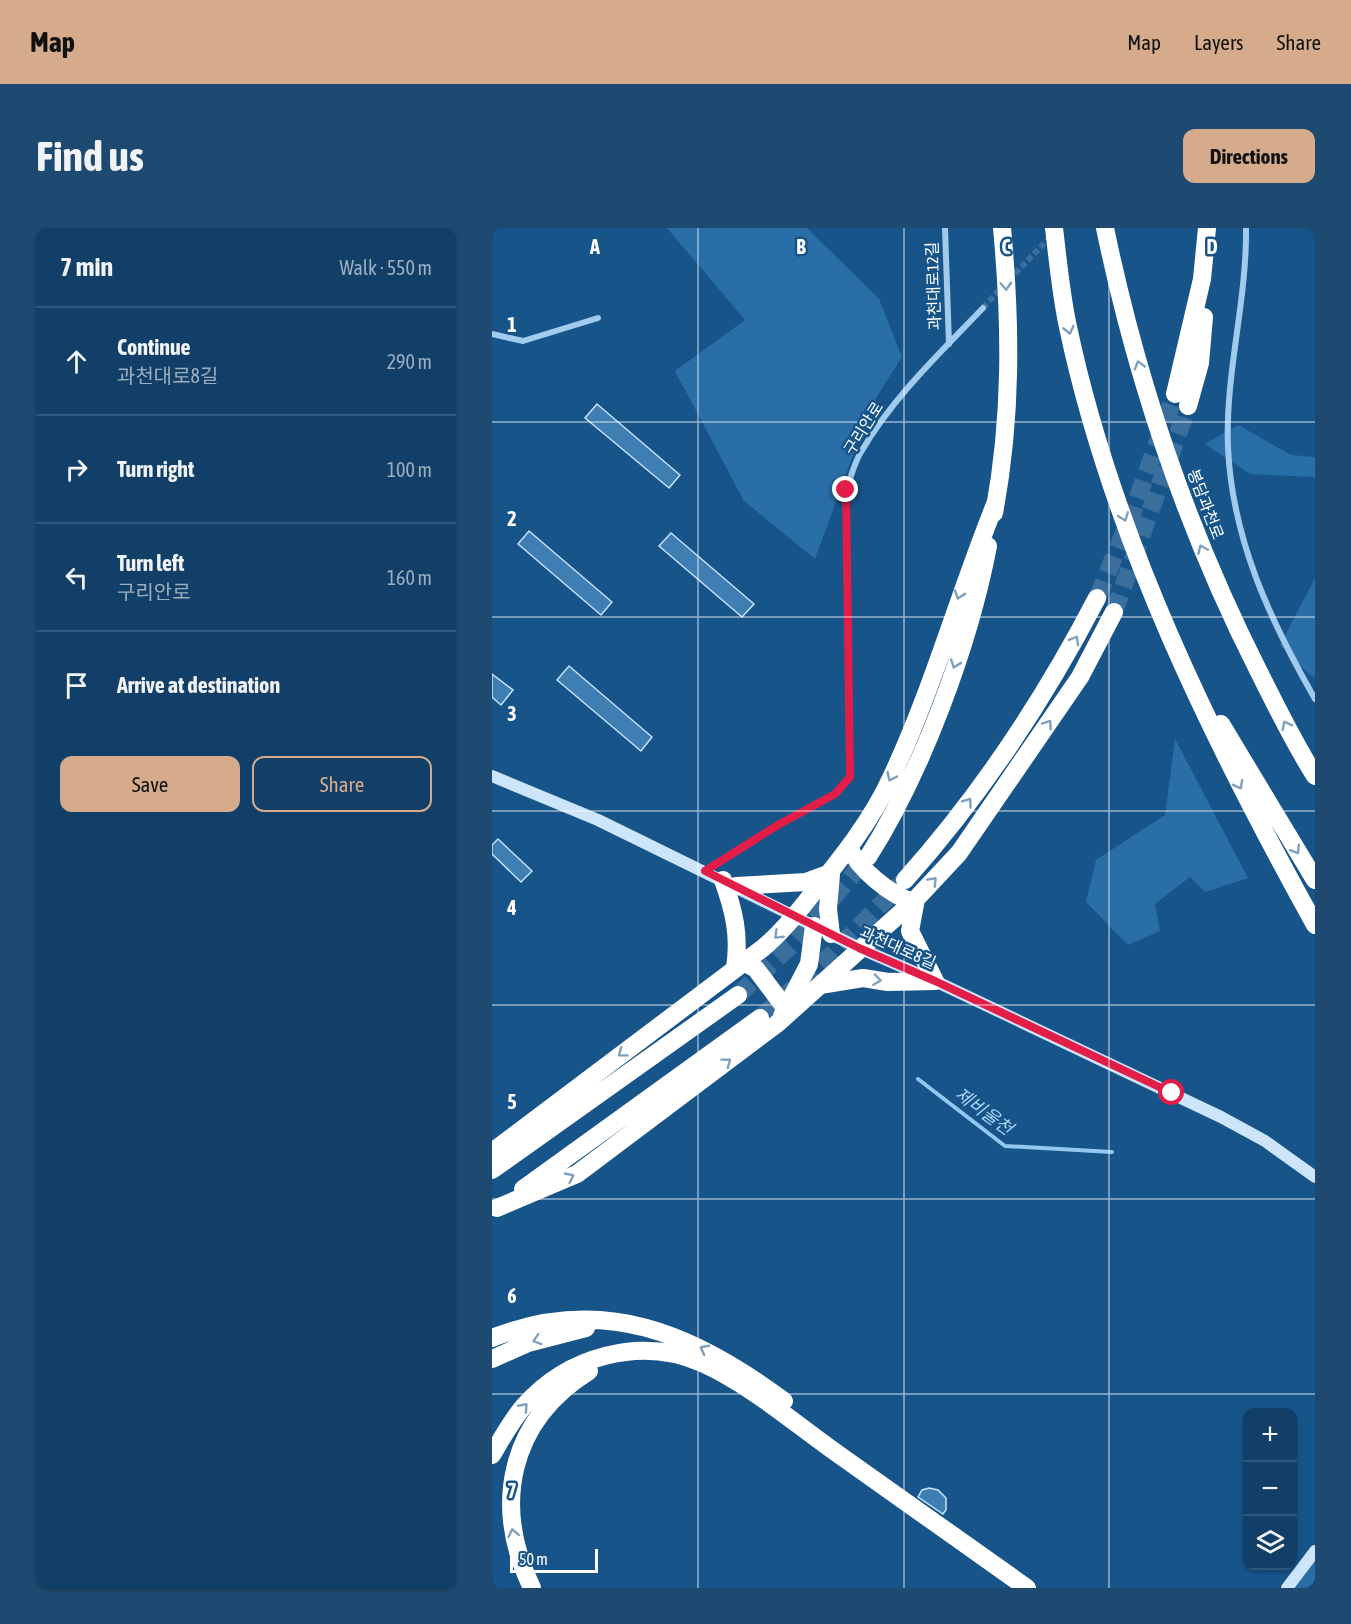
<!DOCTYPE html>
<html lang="en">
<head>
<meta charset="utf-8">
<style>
	:root { --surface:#113f68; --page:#1e4a71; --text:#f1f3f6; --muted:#9cafc0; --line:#30587c; --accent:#d6ab8b }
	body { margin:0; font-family:"Asap Condensed","Noto Sans KR",sans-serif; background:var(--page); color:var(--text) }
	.controls { position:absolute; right:18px; bottom:18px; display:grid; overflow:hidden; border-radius:12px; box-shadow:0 2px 4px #0004 }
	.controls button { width:54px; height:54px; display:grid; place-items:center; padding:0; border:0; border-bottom:2px solid var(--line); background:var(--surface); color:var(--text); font:30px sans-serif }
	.scale { position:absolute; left:18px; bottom:15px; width:88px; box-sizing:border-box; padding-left:6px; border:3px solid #fff; border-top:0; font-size:16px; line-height:21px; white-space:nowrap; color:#fff; -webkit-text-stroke:4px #17548a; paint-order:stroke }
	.stop { position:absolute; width:18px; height:18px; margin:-14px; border:4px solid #e11d48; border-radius:50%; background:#fff }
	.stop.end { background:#e11d48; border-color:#fff; box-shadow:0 2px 6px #0008 }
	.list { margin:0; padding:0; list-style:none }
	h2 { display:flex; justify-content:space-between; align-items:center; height:78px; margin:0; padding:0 24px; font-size:26px }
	h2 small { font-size:20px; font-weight:400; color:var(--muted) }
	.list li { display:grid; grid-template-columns:39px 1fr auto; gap:18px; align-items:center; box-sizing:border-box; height:108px; padding:0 24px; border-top:2px solid var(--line) }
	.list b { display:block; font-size:22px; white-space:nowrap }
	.list p { margin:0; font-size:20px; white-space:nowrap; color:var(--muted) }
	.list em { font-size:20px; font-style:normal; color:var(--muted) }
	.actions { display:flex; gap:12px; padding:18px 24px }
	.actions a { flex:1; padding:14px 0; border:2px solid var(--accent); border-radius:12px; text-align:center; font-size:21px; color:var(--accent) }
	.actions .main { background:var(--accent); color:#111 }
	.icon { flex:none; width:33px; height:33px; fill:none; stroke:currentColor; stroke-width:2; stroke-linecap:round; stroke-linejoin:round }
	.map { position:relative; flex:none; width:823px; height:1360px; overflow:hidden; border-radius:12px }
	header { display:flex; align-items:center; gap:36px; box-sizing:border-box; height:84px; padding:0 30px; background:var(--accent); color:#111 }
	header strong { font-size:28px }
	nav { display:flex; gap:33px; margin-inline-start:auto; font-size:21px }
	.intro { display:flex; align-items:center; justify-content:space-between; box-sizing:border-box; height:144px; padding:0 36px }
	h1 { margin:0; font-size:42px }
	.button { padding:15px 27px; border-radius:12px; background:var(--accent); color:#111; font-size:21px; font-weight:700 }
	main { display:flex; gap:36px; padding:0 36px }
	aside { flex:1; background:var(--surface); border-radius:12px; box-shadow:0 2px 4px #0004 }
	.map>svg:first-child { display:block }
	.green { fill:#2a6ea8 }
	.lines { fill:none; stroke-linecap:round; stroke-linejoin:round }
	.stream { stroke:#92c7f1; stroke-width:4 }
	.building { fill:#3f7eb2; stroke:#c6e2fa; stroke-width:1.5 }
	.street-tunnel { stroke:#3a6e9c; stroke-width:6; stroke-dasharray:6 3; stroke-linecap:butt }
	.highway-tunnel { stroke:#3a6e9c; stroke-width:18; stroke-dasharray:18 9; stroke-linecap:butt }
	.street { stroke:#a0cbee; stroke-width:6 }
	.secondary { stroke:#cde5fa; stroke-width:12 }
	.highway { stroke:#fff; stroke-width:18 }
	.oneway { stroke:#7fa1bf }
	.route { stroke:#e11d48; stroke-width:8 }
	.grid { fill:none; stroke:#fff; stroke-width:1.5; stroke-opacity:0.55 }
	.labels { text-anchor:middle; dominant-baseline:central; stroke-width:5; stroke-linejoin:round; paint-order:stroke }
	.street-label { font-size:16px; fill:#fff; stroke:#17548a }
	.water-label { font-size:18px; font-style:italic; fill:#abd4f5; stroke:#17548a }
	.grid-label { font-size:20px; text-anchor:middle; font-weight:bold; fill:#fff; stroke:#17548a; stroke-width:5; stroke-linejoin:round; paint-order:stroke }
</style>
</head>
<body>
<header>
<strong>Map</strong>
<nav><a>Map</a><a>Layers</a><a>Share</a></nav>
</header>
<div class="intro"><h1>Find us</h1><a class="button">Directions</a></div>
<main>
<aside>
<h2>7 min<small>Walk · 550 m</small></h2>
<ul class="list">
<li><svg class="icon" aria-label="ahead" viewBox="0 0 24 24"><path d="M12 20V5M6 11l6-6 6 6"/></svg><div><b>Continue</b><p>과천대로8길</p></div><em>290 m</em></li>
<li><svg class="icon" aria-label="right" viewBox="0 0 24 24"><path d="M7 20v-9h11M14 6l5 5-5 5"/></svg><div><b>Turn right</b></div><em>100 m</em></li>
<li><svg class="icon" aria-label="left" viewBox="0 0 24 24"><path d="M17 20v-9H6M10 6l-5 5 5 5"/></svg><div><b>Turn left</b><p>구리안로</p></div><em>160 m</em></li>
<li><svg class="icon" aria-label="arrive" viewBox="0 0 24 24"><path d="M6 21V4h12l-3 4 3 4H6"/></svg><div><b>Arrive at destination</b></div></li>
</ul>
<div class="actions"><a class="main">Save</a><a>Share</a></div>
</aside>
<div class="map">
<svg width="823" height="1360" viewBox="0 0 823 1360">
	<rect width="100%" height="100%" fill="#17548a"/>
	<path class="green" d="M175 0H315L387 71 410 129 379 178 323 331 252 273 183 143 253 92Z
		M746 197 799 227 823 229V249L758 246 713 216Z
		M823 350V448L820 449 788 417Z
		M683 511 756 650 713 664 698 649 663 676 668 703 636 717 594 674 604 632 673 587Z
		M823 1329V1360H802Z"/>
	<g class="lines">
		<path class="stream" d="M426 851 513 918 620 924"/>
	</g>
	<path class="building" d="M105 176 188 247 177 260 93 190Z
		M37 303 120 374 109 387 26 316Z
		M179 305 262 376 250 389 167 318Z
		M77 438 160 509 149 523 65 452Z
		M0 446 21 462 9 477 0 469Z
		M6 611 40 643 29 654 0 626V617Z
		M437 1260 446 1262 454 1270V1282L451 1286 426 1269 430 1262Z"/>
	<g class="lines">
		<path class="street-tunnel" d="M517 52 560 7
			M491 80 510 59"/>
		<path class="highway-tunnel" d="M605 370 639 288 683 166
			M622 384 696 178
			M246 767 303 714 376 629
			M268 790 339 727 412 653"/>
		<path class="street" d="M453 0 457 116
			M754 0C755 73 733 146 736 219 740 311 778 392 823 471
			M0 106 31 113 106 90
			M213 643 286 597 343 566 358 549 354 262C359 250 362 235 369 224 401 169 448 125 491 80"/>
		<path class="secondary" d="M0 548 106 592 367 720 443 753 729 889 773 913 823 949
			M795 1360 823 1323"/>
		<path class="highway" d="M562 0C566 33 569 67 576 99 620 308 720 511 823 697
			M613 0C645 154 696 304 767 444 785 480 802 515 823 548
			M683 166 710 51 715 0
			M696 178 708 135 712 89
			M502 285C520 190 519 96 510 0
			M729 496 823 652
			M357 619C367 642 398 666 420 674
			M376 629C430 544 477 417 496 318
			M231 652C242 683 248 707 243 740
			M413 652C488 568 553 470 605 370
			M244 658 314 654 336 646
			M424 671 418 703 443 753
			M339 706 336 681 339 646
			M252 734 264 741 294 781
			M328 757 371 750 396 754 443 753
			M290 788 317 736 322 698
			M0 924 271 720C289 705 303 688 317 670 347 633 379 594 399 550 441 461 467 365 504 274
			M0 942 246 767
			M31 961 268 790
			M5 980 85 946 286 795 424 671 467 625 588 449 622 384
			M0 1110C112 1066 202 1106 292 1173
			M0 1131 36 1115 94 1100
			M0 1227C10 1210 19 1193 32 1178 76 1128 148 1108 210 1135 259 1157 302 1195 346 1226 409 1271 472 1315 535 1360
			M40 1360C0 1277 17 1193 97 1143"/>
	</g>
	<defs><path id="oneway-chevron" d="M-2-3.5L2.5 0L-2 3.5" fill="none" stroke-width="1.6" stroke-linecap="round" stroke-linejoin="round" transform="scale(1.5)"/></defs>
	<g class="oneway">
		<use href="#oneway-chevron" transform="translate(514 58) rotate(87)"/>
		<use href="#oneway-chevron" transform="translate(577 102) rotate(77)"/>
		<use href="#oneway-chevron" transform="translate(647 137) rotate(-106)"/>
		<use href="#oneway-chevron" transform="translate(632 289) rotate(69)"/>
		<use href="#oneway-chevron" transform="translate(710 321) rotate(-113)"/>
		<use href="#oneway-chevron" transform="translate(467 367) rotate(109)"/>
		<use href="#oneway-chevron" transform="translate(583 412) rotate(-60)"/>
		<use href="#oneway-chevron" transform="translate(463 436) rotate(109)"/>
		<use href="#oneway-chevron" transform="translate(556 496) rotate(-56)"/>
		<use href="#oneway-chevron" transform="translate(794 497) rotate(-117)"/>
		<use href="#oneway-chevron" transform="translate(399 549) rotate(116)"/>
		<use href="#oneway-chevron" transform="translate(747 557) rotate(62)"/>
		<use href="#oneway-chevron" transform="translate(476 574) rotate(-54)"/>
		<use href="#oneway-chevron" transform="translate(804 622) rotate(58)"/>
		<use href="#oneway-chevron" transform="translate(441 653) rotate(-47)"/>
		<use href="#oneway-chevron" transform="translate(286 707) rotate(136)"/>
		<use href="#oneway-chevron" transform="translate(385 752) rotate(8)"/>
		<use href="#oneway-chevron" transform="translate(130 825) rotate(143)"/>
		<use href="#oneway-chevron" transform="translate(235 834) rotate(-37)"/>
		<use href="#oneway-chevron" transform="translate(78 949) rotate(-25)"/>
		<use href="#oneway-chevron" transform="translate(45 1112) rotate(162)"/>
		<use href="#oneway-chevron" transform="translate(212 1121) rotate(-152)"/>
		<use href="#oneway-chevron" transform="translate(32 1179) rotate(-48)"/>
		<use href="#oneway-chevron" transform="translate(21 1305) rotate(-101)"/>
	</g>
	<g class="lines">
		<path class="route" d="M354 262 358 549 343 566 286 597 213 643 367 720 443 753 680 865"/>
	</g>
	<path class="grid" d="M206 0V1360M412 0V1360M617 0V1360M0 194H823M0 389H823M0 583H823M0 777H823M0 971H823M0 1166H823"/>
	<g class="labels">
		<g class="street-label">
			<text transform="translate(441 58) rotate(-92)">과천대로12길</text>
			<text transform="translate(371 200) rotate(-58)">구리안로</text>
			<text transform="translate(714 276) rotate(69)">봉담과천로</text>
			<text transform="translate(406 719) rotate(24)">과천대로8길</text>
		</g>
		<g class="water-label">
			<text transform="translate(492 883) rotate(36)">제비울천</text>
		</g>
	</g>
	<g class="grid-label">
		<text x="103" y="26">A</text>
		<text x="309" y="26">B</text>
		<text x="514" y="26">C</text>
		<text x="720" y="26">D</text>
		<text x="20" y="104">1</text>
		<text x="20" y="298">2</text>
		<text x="20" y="493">3</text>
		<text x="20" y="687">4</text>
		<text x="20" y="881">5</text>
		<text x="20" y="1075">6</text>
		<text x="20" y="1270">7</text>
	</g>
</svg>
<div class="controls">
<button>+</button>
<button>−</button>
<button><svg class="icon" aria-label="layers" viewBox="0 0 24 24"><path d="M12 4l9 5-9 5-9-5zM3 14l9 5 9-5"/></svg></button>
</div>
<div class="scale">50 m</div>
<div class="stop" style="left:680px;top:865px"></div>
<div class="stop end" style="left:354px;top:262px"></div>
</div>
</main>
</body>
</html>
